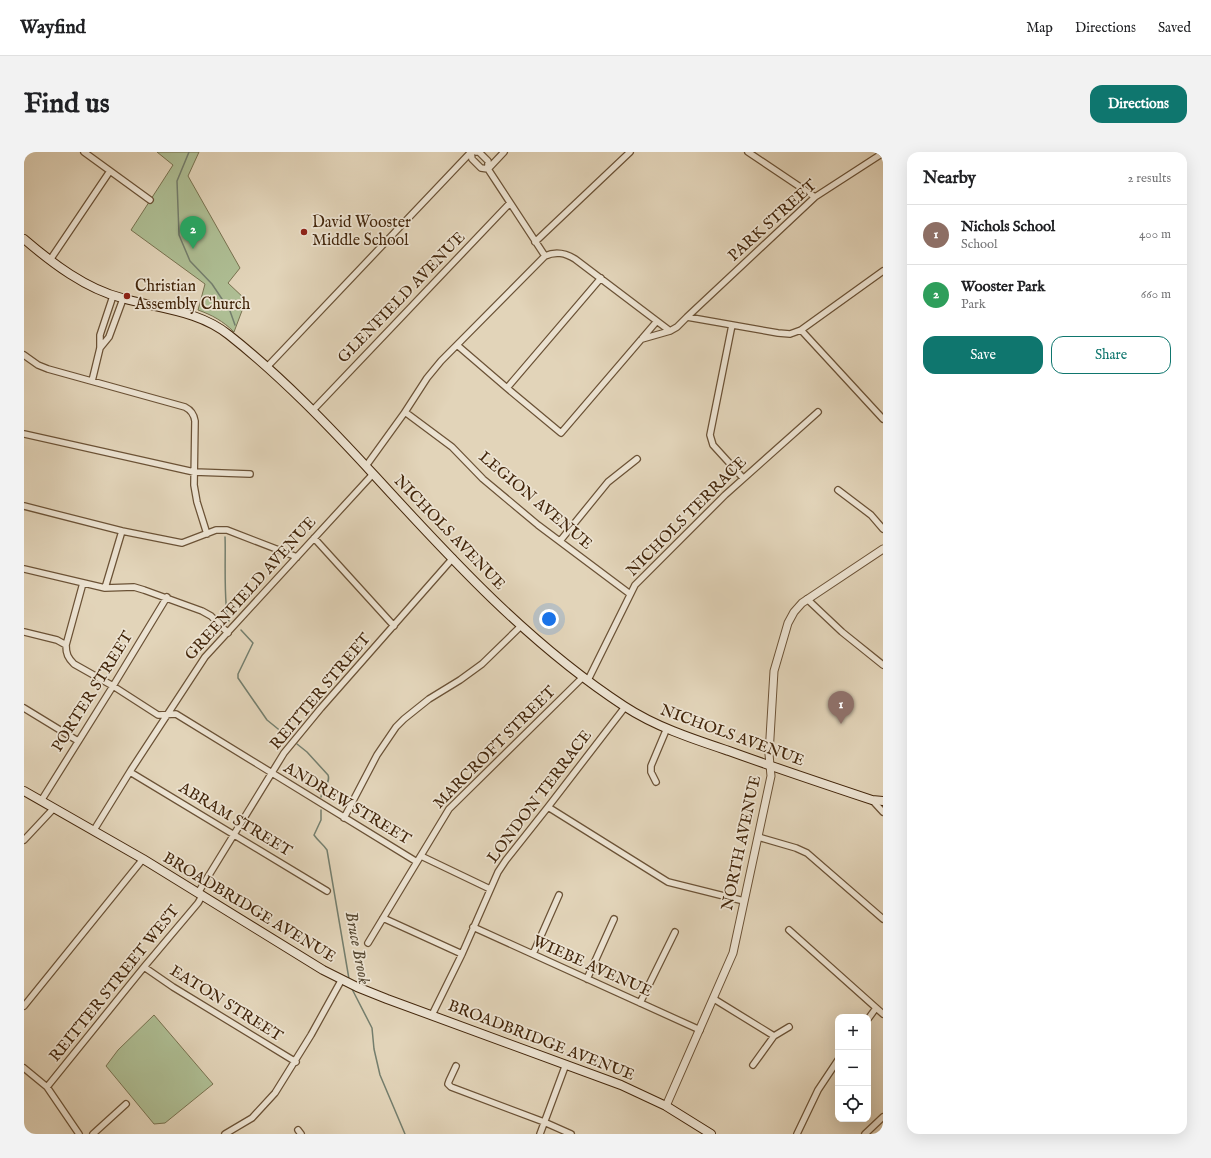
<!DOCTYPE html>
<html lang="en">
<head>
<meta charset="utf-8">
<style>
	:root { --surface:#fff; --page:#f2f2f2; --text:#202124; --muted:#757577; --line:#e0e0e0; --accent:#0f766e }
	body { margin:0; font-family:"IM FELL English",serif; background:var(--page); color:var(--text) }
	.controls { position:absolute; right:12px; bottom:12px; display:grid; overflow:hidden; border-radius:8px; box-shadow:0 4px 16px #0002 }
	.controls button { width:36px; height:36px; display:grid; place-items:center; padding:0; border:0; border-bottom:1px solid var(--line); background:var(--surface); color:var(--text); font:20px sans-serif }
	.you { position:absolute; left:525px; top:467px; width:14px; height:14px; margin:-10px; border:3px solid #fff; border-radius:50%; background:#1a73e8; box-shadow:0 0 0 6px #1a73e833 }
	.badge { display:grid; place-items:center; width:26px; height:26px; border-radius:50%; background:var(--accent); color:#fff; font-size:13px; font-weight:700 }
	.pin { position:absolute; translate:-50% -33px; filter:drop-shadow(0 1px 2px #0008) }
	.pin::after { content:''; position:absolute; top:21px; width:14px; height:12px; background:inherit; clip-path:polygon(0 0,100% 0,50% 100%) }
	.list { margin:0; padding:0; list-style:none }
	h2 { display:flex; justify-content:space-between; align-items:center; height:52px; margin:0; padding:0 16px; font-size:17px }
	h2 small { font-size:13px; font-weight:400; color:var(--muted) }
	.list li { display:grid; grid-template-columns:26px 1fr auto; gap:12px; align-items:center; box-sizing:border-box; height:60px; padding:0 16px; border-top:1px solid var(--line) }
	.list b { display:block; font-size:15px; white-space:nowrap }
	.list p { margin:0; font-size:13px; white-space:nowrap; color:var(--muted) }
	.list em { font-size:13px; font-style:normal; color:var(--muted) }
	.actions { display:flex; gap:8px; padding:12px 16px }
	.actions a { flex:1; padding:9px 0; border:1px solid var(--accent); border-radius:12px; text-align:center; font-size:14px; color:var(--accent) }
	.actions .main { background:var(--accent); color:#fff }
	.icon { flex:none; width:22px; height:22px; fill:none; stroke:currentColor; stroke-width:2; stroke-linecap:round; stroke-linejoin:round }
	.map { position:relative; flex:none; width:859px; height:982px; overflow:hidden; border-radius:12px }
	header { display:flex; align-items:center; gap:24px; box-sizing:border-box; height:56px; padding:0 20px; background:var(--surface); border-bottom:1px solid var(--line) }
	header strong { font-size:19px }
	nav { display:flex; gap:22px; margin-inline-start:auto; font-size:14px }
	.intro { display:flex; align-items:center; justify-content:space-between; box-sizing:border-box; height:96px; padding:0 24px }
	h1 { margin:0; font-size:28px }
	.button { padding:10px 18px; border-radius:12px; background:var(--accent); color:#fff; font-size:14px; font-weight:700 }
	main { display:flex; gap:24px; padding:0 24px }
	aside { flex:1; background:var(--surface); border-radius:12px; box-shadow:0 4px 16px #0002 }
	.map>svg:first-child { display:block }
	.park { fill:#aebe94; stroke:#787250 }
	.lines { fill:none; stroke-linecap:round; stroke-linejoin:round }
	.stream { stroke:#747e6d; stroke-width:1.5 }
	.minor-casing { stroke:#6b5236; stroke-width:8 }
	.tertiary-casing { stroke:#6b5236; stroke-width:9 }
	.secondary-casing { stroke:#43260b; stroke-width:10 }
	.minor { stroke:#ece3d2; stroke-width:5.5 }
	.tertiary { stroke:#ece3d2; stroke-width:7 }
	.secondary { stroke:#ece3d2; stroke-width:8 }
	.poi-dot { fill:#8f2418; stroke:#ece3d2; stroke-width:1.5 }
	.labels { text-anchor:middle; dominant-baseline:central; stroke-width:3.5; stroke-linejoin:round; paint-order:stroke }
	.street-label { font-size:16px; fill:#43260b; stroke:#ece3d2 }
	.poi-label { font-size:16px; fill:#43260b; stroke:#ece3d2; text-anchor:start }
	.water-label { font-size:17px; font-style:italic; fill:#584a34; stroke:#ece3d2 }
</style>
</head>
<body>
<header>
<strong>Wayfind</strong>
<nav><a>Map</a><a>Directions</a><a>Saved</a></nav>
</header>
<div class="intro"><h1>Find us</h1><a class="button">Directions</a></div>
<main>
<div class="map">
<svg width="859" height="982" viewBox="0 0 859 982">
	<rect width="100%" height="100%" fill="#e2d4b9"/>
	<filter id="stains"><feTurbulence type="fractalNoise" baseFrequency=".005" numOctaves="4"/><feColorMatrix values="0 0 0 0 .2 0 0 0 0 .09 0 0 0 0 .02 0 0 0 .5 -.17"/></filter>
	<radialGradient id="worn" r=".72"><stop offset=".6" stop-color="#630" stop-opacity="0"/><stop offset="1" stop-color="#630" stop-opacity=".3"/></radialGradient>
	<path class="park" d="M133 0H175L164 24 216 116 204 131 222 148 210 180C199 169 188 163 174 158L181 132 107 78 149 13Z
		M130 863 189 932 141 971 130 972 82 914 94 898Z"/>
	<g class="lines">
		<path class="stream" d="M165 0 153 29 155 83 166 109 188 132 206 159 211 173
			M201 385C202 400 199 458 205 469
			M217 478 229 491 214 522V526L243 568 264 585
			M273 592 283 600 304 623C307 630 298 637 297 645
			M297 658V668L290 683C294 689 299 692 303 698L325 827
			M328 837 348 876 350 897 356 923 381 982"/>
		<g class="minor-casing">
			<path id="minor" d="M60 0 126 48
				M447 0 448 7 457 16 464 17
				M452 0H455L464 9V17L521 104C532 99 541 101 551 107L646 179 653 175 663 165 754 181 766 182 777 178 859 119
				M724 0 791 45
				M464 17 480 0
				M511 90 606 0
				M26 108 86 19
				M663 165 791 45 859 1
				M708 173 686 283 689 293 719 326
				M777 178 859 267
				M618 187 646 179
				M433 193 483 236 537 281 633 169
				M76 196 85 185 99 147
				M0 203 14 213 24 217 161 255C167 258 170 262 171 269L170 333 173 350 183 382
				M243 215 447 0
				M68 229 76 196V183L89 144
				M483 236 577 126
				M289 258 486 51
				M381 260 428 295 459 327 514 373 606 442
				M0 282 170 320 226 322
				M342 314 381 260 403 226 417 209 521 104
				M814 338 847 363 859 377
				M0 354 98 379 158 391 192 378H203L273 405
				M290 386 370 474
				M536 389 584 330 613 307
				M0 417 81 436 110 435 120 438 178 459 187 464 204 481
				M59 431 42 493C42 502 44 506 50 512L89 534 134 563 152 562 393 710
				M81 436 98 379
				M783 447 818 480 859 513
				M0 480 33 488 42 493
				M564 528 611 433 701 343 794 260
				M0 556 54 589
				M106 620 303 739
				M632 630 627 620V614L643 576
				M848 648 859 660
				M17 649 89 534 143 445
				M524 655 644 730 720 749
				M320 666 353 603 372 575 380 567 405 547 436 528 458 512 497 474
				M70 678 107 618 181 505 349 322
				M734 685 772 696 783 701 859 767
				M0 688 30 656
				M397 704 466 737
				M174 741 260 601 297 556 429 406
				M359 766 438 802
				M449 775 676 878
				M765 778 859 862
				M344 791 425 657 559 525
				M509 802 535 743
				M120 815 149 835 272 910
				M563 827 590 767
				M690 847 750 884
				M616 851 651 780
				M0 854 119 707
				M408 863 438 802 474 720 482 708 524 655 601 555
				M844 867 852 856
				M729 913 750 884 765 875
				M432 914 425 929 424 932 427 935 520 970 547 982
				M0 916 23 935 55 982
				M23 935 120 815 174 751 178 744
				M274 978 277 982
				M69 982 102 952
				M201 982 228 966 251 941 287 883 318 827
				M516 982 542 912
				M773 982 794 938 814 908
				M841 982 859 965"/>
		</g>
		<g class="tertiary-casing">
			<path id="tertiary" d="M642 954 709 801 747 624 745 602 750 519 764 471 770 460 778 451 859 397"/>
		</g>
		<g class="secondary-casing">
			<path id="secondary" d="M0 87C28 111 62 137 98 146 135 157 174 158 205 183 258 225 305 274 351 324 427 407 505 492 600 554 632 575 669 587 705 599 752 616 800 632 848 648L859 649
				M0 639 119 707 299 818 333 835 363 847 597 933 642 954 687 982"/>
		</g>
		<use href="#minor" class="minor"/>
		<use href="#tertiary" class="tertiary"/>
		<use href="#secondary" class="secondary"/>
	</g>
	<g class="poi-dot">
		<circle cx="280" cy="80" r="4"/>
		<circle cx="103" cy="144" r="4"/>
	</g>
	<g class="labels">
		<g class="street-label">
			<text transform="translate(749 69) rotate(-42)">PARK STREET</text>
			<text transform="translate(378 146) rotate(-46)">GLENFIELD AVENUE</text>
			<text transform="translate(511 349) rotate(40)">LEGION AVENUE</text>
			<text transform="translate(663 365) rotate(-45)">NICHOLS TERRACE</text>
			<text transform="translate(425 381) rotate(46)">NICHOLS AVENUE</text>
			<text transform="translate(227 437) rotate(-48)">GREENFIELD AVENUE</text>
			<text transform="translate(69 540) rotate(-58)">PORTER STREET</text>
			<text transform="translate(297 540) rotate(-50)">REITTER STREET</text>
			<text transform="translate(708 584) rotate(20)">NICHOLS AVENUE</text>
			<text transform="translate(471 596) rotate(-45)">MARCROFT STREET</text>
			<text transform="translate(516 645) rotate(-53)">LONDON TERRACE</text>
			<text transform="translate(323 652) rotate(31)">ANDREW STREET</text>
			<text transform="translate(211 668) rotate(31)">ABRAM STREET</text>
			<text transform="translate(718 691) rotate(-78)">NORTH AVENUE</text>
			<text transform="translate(225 756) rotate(31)">BROADBRIDGE AVENUE</text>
			<text transform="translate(568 815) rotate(24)">WIEBE AVENUE</text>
			<text transform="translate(91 832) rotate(-51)">REITTER STREET WEST</text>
			<text transform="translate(202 852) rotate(32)">EATON STREET</text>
			<text transform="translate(517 889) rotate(21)">BROADBRIDGE AVENUE</text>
		</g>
		<g class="poi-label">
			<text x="288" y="71">David Wooster<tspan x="288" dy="18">Middle School</tspan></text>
			<text x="111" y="135">Christian<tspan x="111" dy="18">Assembly Church</tspan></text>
		</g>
		<g class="water-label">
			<text transform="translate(333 796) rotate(79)">Bruce Brook</text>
		</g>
	</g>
	<rect width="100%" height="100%" filter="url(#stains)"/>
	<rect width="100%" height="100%" fill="url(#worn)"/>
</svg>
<div class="controls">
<button>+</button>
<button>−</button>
<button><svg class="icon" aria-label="locate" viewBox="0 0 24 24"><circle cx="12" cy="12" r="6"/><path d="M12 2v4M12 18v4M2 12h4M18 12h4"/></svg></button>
</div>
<div class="you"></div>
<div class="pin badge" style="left:817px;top:572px;background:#8d6e63">1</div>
<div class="pin badge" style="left:169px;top:97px;background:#2e9e5b">2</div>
</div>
<aside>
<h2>Nearby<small>2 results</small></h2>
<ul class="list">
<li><span class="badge" style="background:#8d6e63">1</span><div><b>Nichols School</b><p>School</p></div><em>400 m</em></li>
<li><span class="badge" style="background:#2e9e5b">2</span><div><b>Wooster Park</b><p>Park</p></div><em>660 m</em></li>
</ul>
<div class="actions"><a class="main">Save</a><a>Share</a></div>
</aside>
</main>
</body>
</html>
